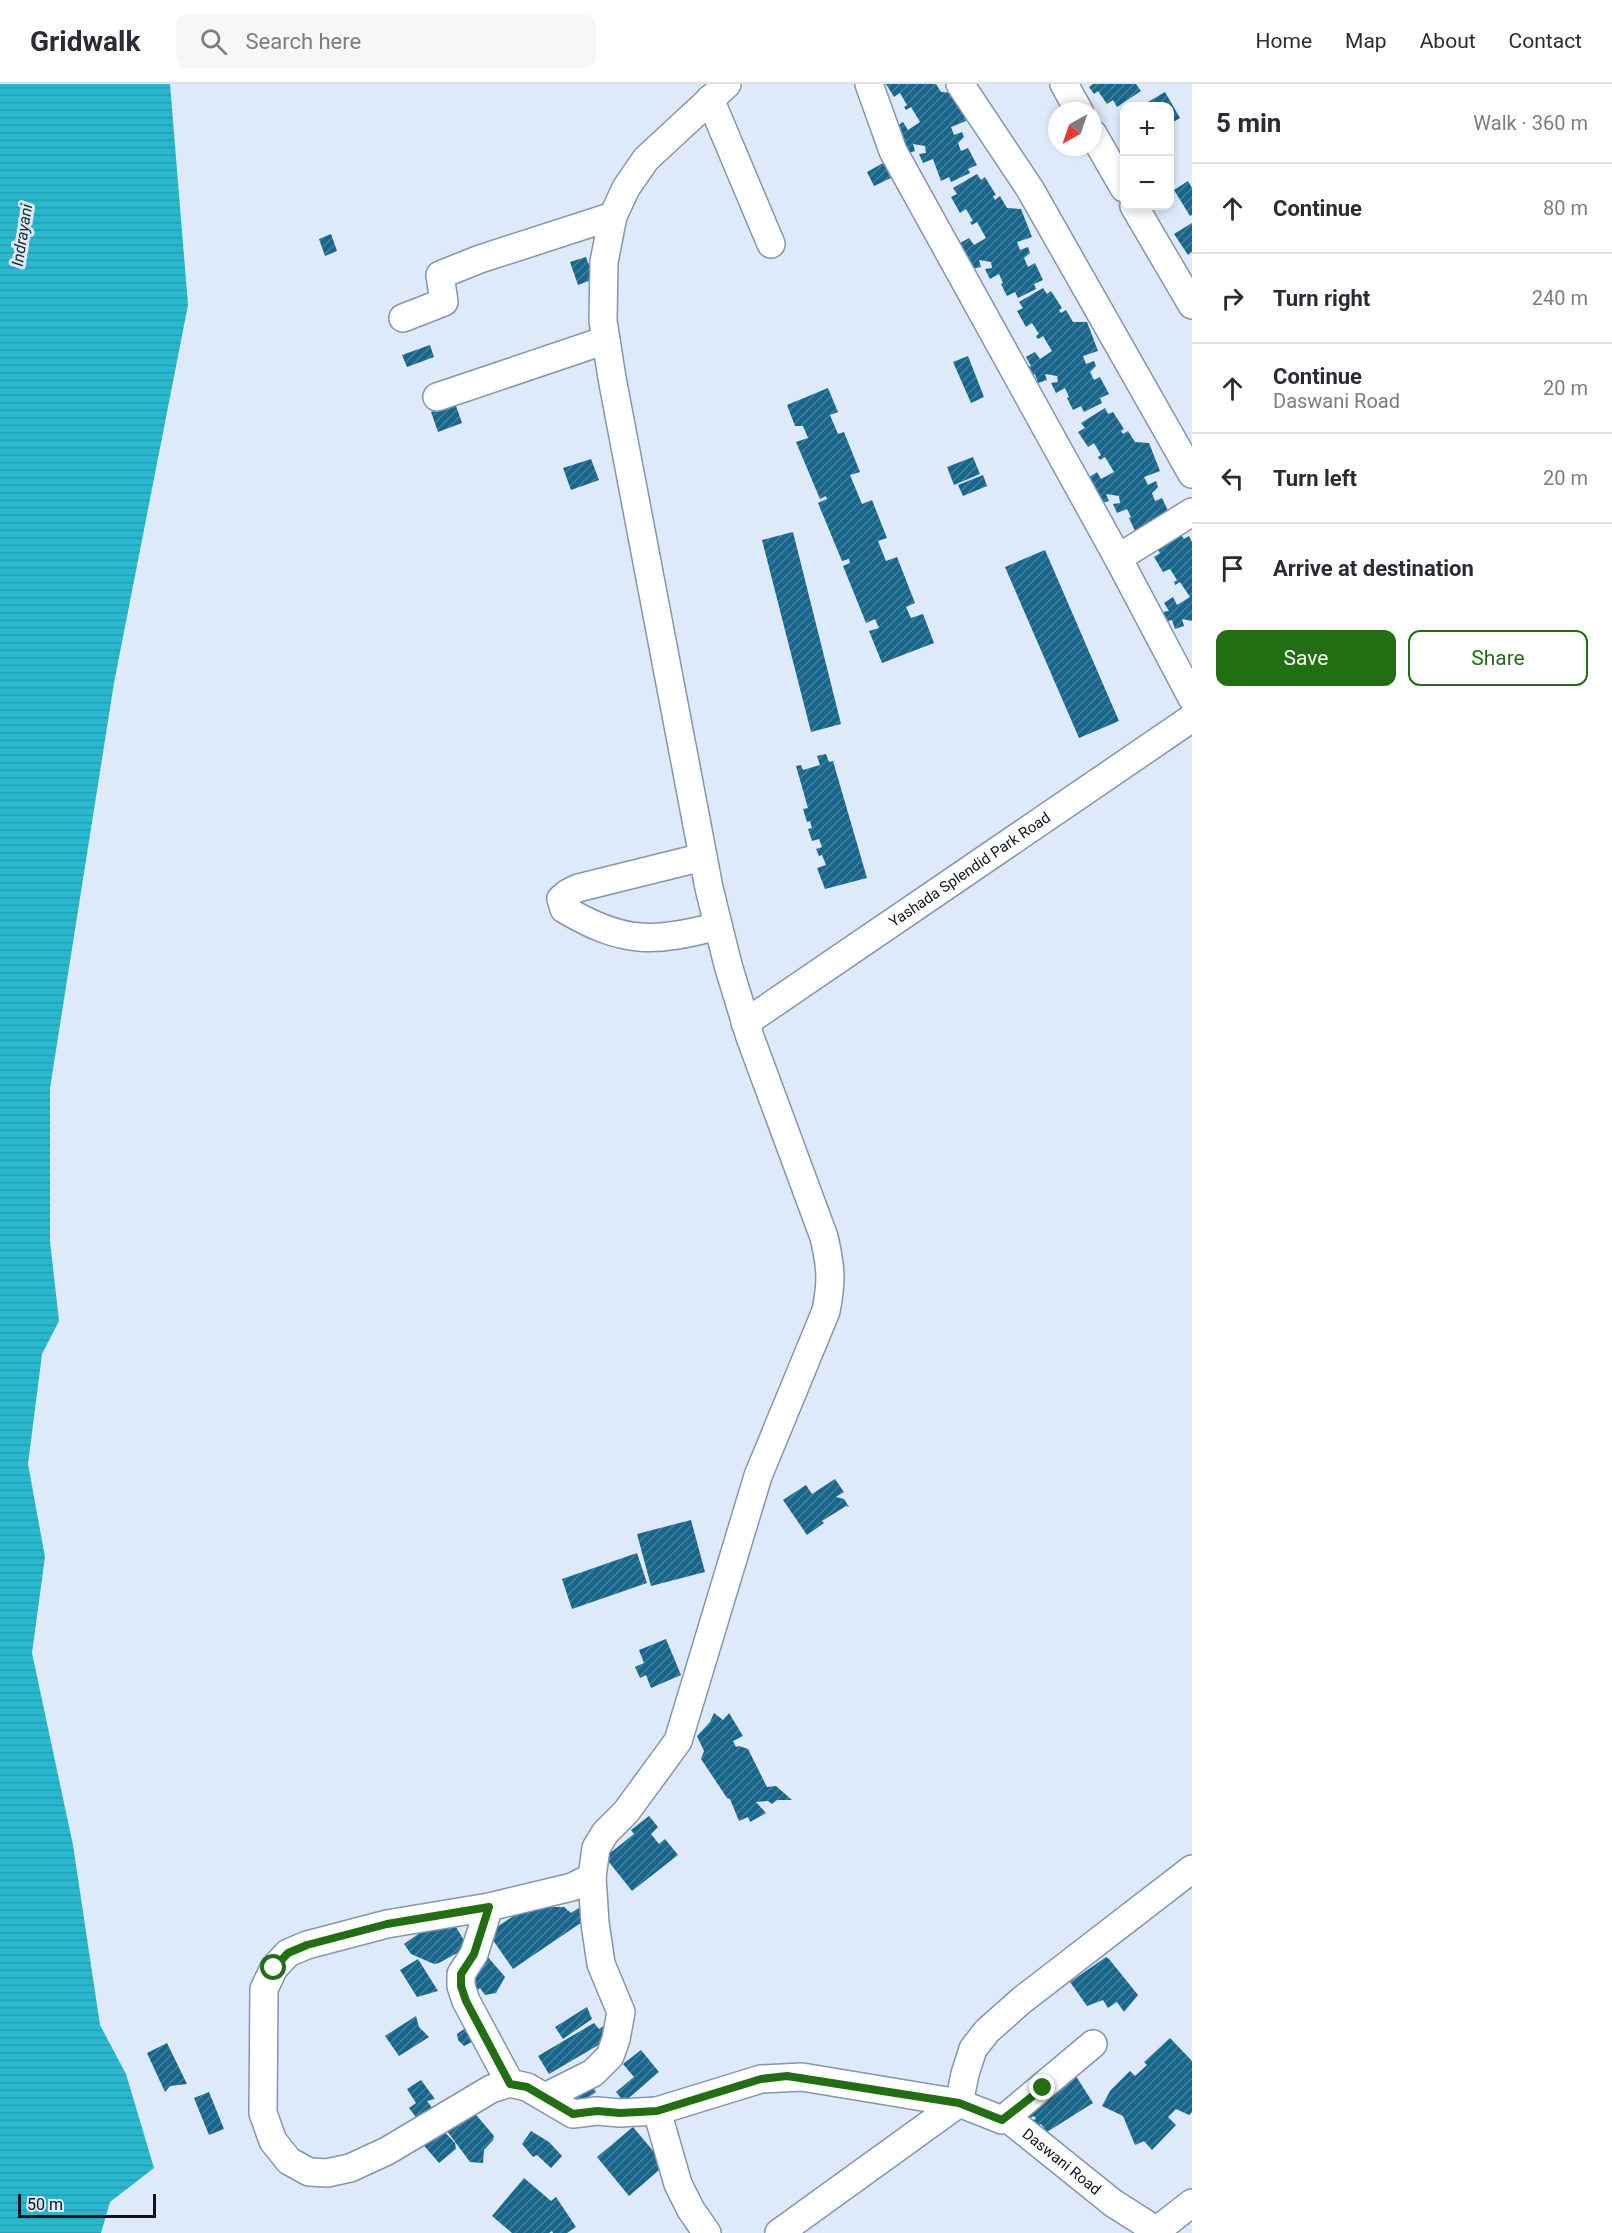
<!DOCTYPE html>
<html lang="en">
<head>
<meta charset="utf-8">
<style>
	:root { --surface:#fff; --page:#f7f7f7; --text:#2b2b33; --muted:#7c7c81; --line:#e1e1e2; --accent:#226f13 }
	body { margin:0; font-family:Roboto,sans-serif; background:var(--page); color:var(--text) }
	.controls { position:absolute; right:18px; top:18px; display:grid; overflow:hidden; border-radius:12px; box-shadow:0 3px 9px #0003 }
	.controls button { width:54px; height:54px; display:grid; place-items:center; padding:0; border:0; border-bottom:2px solid var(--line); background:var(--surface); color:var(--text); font:30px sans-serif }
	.compass { position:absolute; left:1048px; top:18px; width:54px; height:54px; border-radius:50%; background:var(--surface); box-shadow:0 3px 9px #0003; rotate:220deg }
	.scale { position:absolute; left:18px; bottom:15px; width:138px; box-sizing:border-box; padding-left:6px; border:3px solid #0e141d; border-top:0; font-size:16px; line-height:21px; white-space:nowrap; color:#0e141d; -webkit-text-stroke:4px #dee9fa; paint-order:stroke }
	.stop { position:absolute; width:18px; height:18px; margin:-14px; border:4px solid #226f13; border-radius:50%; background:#fff }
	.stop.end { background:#226f13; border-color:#fff; box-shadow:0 2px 6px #0008 }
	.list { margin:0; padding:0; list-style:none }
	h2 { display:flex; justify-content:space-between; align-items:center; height:78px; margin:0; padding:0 24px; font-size:26px }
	h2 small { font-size:20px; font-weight:400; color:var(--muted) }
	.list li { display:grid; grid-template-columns:39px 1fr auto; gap:18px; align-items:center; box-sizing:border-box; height:90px; padding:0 24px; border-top:2px solid var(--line) }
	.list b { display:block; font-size:22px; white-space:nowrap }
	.list p { margin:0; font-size:20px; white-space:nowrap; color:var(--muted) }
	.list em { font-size:20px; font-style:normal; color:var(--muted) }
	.actions { display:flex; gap:12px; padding:18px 24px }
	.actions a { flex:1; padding:14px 0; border:2px solid var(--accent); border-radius:12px; text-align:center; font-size:21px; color:var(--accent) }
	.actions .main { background:var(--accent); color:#fff }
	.icon { flex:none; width:33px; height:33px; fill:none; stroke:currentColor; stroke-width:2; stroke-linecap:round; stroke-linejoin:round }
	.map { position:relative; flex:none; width:1192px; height:2149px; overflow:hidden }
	header { display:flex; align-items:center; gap:36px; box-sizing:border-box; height:84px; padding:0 30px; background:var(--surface); border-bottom:2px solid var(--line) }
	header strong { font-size:28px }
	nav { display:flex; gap:33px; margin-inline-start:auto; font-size:21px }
	.search { width:420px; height:54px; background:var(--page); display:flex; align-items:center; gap:15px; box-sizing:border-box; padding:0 21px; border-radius:12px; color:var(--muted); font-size:22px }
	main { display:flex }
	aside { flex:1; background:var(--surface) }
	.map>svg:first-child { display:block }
	.water { fill:url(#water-rules) }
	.building { fill:url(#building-hatch) }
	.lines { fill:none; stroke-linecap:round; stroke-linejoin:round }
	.minor-casing { stroke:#8495ae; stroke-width:30 }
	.minor { stroke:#fff; stroke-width:27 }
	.route { stroke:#226f13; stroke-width:8 }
	.labels { text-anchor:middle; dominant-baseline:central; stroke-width:6; stroke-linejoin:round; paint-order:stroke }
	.street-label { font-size:15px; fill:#0e141d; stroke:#dee9fa }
	.water-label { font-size:16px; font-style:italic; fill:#172d31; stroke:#dee9fa }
</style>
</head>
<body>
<header>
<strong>Gridwalk</strong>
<div class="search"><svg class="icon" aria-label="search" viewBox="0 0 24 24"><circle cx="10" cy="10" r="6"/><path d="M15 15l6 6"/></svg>Search here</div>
<nav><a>Home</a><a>Map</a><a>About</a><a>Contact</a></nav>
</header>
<main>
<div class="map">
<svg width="1192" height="2149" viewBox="0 0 1192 2149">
	<defs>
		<pattern id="water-rules" width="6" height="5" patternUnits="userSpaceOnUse" patternTransform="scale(1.5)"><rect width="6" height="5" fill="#29b8ce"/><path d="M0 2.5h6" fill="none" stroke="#239db0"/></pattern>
		<pattern id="building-hatch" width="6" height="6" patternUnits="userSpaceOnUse" patternTransform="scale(1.5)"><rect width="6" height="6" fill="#17678c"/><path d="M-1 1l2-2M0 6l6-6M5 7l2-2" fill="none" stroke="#477f9a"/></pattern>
	</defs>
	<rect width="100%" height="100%" fill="#dee9fa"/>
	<path class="water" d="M0 0H170L188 221 114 599 50 1004V1157L59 1237 42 1270 28 1380 45 1473 32 1569 73 1761 100 1941 126 1990 154 2084 110 2118 101 2149H0Z"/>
	<path class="building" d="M886 0H936L941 8 955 9 966 37 951 43 954 51 962 48 964 53 958 59 961 67 968 64 977 81 968 85 970 89 951 98 949 93 941 97 933 75 923 79 919 70 926 69 925 62 913 60 915 67 906 70 894 44 903 38 908 46 920 38 911 23 906 26 904 23 907 21 900 9 894 13Z
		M1093 0H1136L1141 7 1117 23 1113 16 1107 20 1098 7 1094 10 1089 3Z
		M1165 8 1180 34 1170 40V22H1141Z
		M883 79 891 94 874 102 867 88Z
		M977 90 981 96 985 93 996 111 993 112 995 116 1000 112 1007 124 1021 125 1032 153 1017 158 1020 166 1028 163 1030 169 1024 174 1028 183 1035 179 1043 196 1034 200 1036 205 1018 214 1015 208 1007 212 1001 200 1003 199 999 190 990 195 985 185 992 184 991 178 979 176 981 183 972 185 959 169 965 168 960 159 969 154 974 161 986 154 977 138 972 141 970 138 973 137 966 125 960 129 951 113 957 110 953 104Z
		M1188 97 1192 104V131L1190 132 1174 106Z
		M1192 139V168L1188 171 1174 150Z
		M331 150 337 167 325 172 319 155Z
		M586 173 594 195 578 201 570 178Z
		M1043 204 1047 210 1051 207 1062 224 1059 226 1061 229 1066 226 1073 238H1087L1098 267 1083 272 1086 280 1094 277 1096 282 1090 288 1094 296 1100 293 1109 310 1100 314 1102 319 1084 328 1081 322 1073 326 1067 314 1069 313 1065 304 1056 309 1051 299 1058 298 1057 292 1045 290 1047 296 1038 299 1035 290 1031 292 1025 283 1031 282 1026 273 1035 268 1040 275 1052 267 1043 252 1038 255 1036 252 1039 250 1032 239 1026 243 1017 227 1023 224 1019 218Z
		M430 261 434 273 407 283 402 271Z
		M968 272 984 313 971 319 953 278Z
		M828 304 838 328 830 331 838 350 844 348 860 388 850 391 862 420 872 416 887 454 878 457 886 477 897 473 915 519 906 523 911 534 923 530 934 559 882 579 869 547 879 544 875 535 866 539 843 482 850 479 849 475 842 477 818 419 827 415 826 412 820 415 796 358 808 354 803 342H795L787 321Z
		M455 319 462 339 438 348 431 328Z
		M1105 324 1108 330 1113 328 1124 345 1121 347 1123 350 1128 347 1135 358 1149 359 1160 387 1144 393 1148 401 1156 397 1158 403 1152 409 1155 417 1162 414 1170 431 1145 448 1143 443 1135 447 1129 434 1131 433 1127 425 1117 429 1113 420 1120 419 1119 412 1106 410 1109 417 1099 420 1088 394 1097 388 1101 395 1114 388 1105 373 1100 376 1098 373 1101 371 1094 359 1088 363 1078 348 1085 344 1081 339Z
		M973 373 980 390 954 401 947 383Z
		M591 375 599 396 571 406 563 384Z
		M983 391 987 402 963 412 958 401Z
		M793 448 841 640 811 648 762 456Z
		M1180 449 1184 455 1189 452 1192 458V537L1182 535 1184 542 1175 545 1172 536 1168 537 1162 528 1169 527 1164 519 1173 513 1177 521 1190 513 1180 498 1175 501 1174 498 1177 496 1170 485 1163 488 1154 473 1160 469 1157 464Z
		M1045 466 1119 637 1079 654 1005 483Z
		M826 670 829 678 833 677 867 794 825 805 817 784 826 781 822 771 819 772 816 765 822 763 819 755 812 757 808 745 812 744 810 737 807 738 803 725 808 724 796 682 801 681 803 686 820 681 817 672Z
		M835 1395 844 1408 836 1413 844 1415 849 1423 846 1422 822 1437 824 1439 807 1451 783 1416 806 1401 812 1410Z
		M691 1436 705 1488 651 1502 637 1450Z
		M637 1469 647 1499 572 1525 562 1495Z
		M666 1555 681 1591 651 1604 646 1591 640 1594 635 1583 644 1579 639 1566Z
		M714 1629 723 1636 729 1629 743 1652 733 1657 736 1663 739 1662 748 1665 767 1703 776 1702 792 1716H777L772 1720 768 1717 756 1718 766 1729 750 1738 748 1733 739 1737 730 1715 727 1714 701 1675 704 1667 697 1652 710 1638Z
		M649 1732 658 1743 651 1750 659 1760 665 1755 678 1771 632 1807 605 1773 634 1750 631 1746Z
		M551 1823H564L571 1829 580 1823 588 1834 513 1885 488 1849 515 1831Z
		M450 1833 468 1863 439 1879 434 1880 411 1870 404 1860 428 1843Z
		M487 1872 505 1893 496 1909 485 1911 480 1904 471 1911 467 1901Z
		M1106 1873 1109 1875 1138 1911 1124 1928 1117 1918 1108 1924 1103 1916 1087 1922 1070 1898Z
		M418 1875 438 1907 417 1913 400 1886Z
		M587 1923 592 1935 563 1955 555 1943Z
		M416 1932 419 1943 429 1953 399 1972 385 1952Z
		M594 1939 599 1945 605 1941 612 1953 549 1990 538 1972Z
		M467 1943 474 1957 464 1962 458 1956 457 1950Z
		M1170 1954 1192 1977V2028L1189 2031 1176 2025 1168 2033 1176 2041 1152 2066 1144 2057 1135 2061 1123 2032 1102 2022 1110 2007 1130 1987 1135 1992 1147 1981 1144 1978Z
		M167 1959 187 2000 170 2002 165 2008 147 1969Z
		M641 1966 659 1988 624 2018 616 2008 634 1993 623 1980Z
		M1074 1989 1093 2019 1047 2048 1041 2040 1034 2044 1033 2036 1036 2035 1034 2032 1024 2037V2029L1070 1997 1067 1993Z
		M588 1995 596 2008 571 2025 562 2013Z
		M421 1996 435 2015 427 2017 438 2032 421 2040 409 2024 416 2019 407 2005Z
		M209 2008 224 2045 209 2051 194 2014Z
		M472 2026 494 2052 493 2056 484 2066 483 2079 470 2078 447 2047Z
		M438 2041 455 2059 456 2065 439 2079 420 2057Z
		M633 2043 665 2081 629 2112 597 2073Z
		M531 2047 549 2058 562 2072 551 2084 537 2071 533 2073 522 2060Z
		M524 2094 551 2117 556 2113 576 2143 567 2149H553L552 2147 549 2149H512L492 2132Z"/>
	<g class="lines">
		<g class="minor-casing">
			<g id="minor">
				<path id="s1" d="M727 0 646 75 626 104 613 132 604 178 603 237 612 294 709 804 728 881 750 953 824 1153C831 1183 832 1197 826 1227L758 1392 678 1657 626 1728 605 1749 596 1764 592 1793 572 1803 489 1823 387 1840 307 1861 288 1869 274 1884 264 1905 263 2029 273 2057 289 2077 309 2088 327 2089 350 2084 387 2067 491 2005 510 1999 527 2003 573 2030 597 2027 620 2029 657 2027 761 1995 802 1993 959 2019 1002 2036 1006 2033 1113 2119 1160 2149"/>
				<path d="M869 0 893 67 1118 474 1192 614"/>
				<path d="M960 0 1030 105 1192 390"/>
				<path d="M1064 0 1079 27"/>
				<path d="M710 15 771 160"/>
				<path d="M1093 50 1124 104"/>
				<path d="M1134 122 1192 221"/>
				<path d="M403 234 444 218 440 191 480 175 613 132"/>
				<path d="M437 313 606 256"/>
				<path d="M1118 474 1192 428"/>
				<path d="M703 773 578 804 568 809 561 815 564 825C623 860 653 859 718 842"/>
				<path id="s2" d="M745 939 1192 634"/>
				<path d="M489 1823 474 1870 461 1890V1902L466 1917 510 1999"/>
				<path d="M545 2013 593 1989 610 1972 616 1955 621 1928 601 1880 595 1839 592 1793"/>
				<path d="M657 2027 678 2100 691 2126 707 2149"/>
				<path d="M1006 2033 1093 1960"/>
				<path d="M1156 2147 1192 2119"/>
				<path d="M779 2149 959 2019 965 1990 973 1965 987 1947 1022 1916 1192 1785"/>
			</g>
		</g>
		<use href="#minor" class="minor"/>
	</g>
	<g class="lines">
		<path class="route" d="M274 1884 288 1869 307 1861 387 1840 489 1823 474 1870 461 1890V1902L466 1917 510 2000 527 2003 573 2030 597 2027 620 2029 657 2027 761 1995 787 1992 959 2019 1002 2036 1043 2004"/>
	</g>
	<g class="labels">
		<g class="street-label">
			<text stroke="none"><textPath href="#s2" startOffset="272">Yashada Splendid Park Road</textPath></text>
			<text stroke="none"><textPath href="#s1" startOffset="3292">Daswani Road</textPath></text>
		</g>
		<g class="water-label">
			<text transform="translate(22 151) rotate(-81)">Indrayani</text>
		</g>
	</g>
</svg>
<div class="controls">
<button>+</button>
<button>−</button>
</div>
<svg class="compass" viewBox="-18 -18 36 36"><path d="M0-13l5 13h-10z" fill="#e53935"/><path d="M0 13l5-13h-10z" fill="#7c7c81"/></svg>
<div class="scale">50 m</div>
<div class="stop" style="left:274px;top:1884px"></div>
<div class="stop end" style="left:1043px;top:2004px"></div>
</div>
<aside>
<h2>5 min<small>Walk · 360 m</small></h2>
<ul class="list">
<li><svg class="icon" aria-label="ahead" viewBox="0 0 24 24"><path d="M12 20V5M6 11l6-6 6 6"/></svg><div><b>Continue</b></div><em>80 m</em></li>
<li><svg class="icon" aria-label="right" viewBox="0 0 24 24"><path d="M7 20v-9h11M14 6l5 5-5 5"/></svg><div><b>Turn right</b></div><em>240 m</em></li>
<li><svg class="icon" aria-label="ahead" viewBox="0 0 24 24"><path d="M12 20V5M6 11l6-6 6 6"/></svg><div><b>Continue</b><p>Daswani Road</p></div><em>20 m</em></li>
<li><svg class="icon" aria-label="left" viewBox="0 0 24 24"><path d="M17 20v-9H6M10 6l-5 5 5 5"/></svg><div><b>Turn left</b></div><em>20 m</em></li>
<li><svg class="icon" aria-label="arrive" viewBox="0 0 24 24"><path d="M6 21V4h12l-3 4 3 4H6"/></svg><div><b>Arrive at destination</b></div></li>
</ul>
<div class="actions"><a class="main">Save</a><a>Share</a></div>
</aside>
</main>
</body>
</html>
